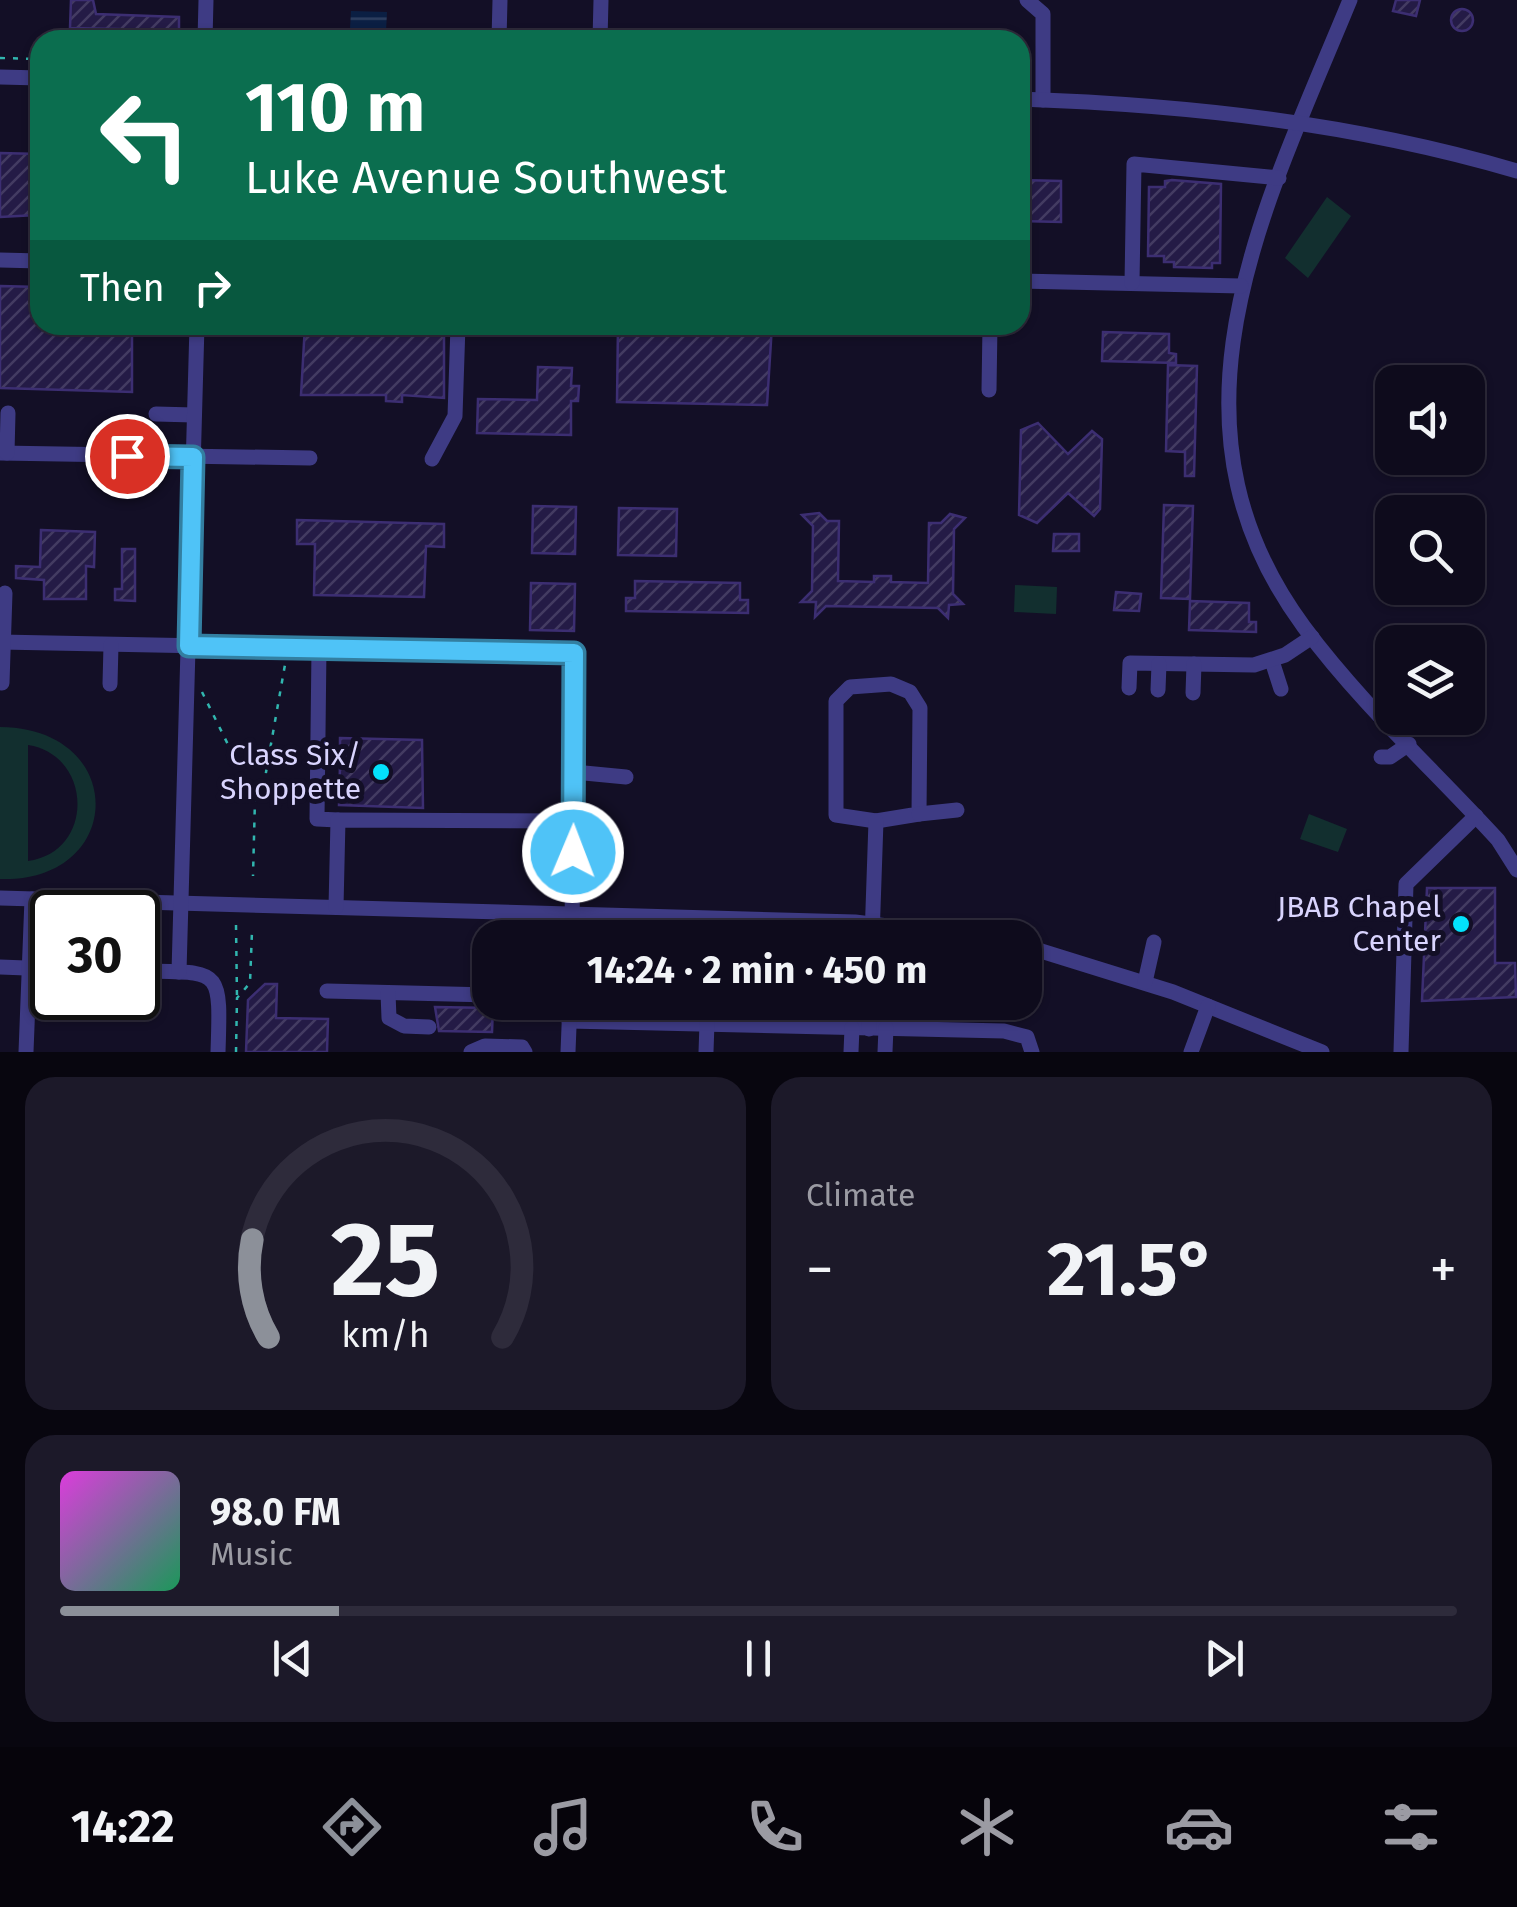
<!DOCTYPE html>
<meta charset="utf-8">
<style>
:root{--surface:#0e0b1c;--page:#1c1929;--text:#f1f3f6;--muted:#9b9ba3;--line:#2e2b3b;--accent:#8c9099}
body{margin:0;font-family:"Fira Sans",sans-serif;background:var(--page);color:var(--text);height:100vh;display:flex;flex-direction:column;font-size:38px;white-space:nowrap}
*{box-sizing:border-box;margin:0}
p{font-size:32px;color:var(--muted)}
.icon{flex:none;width:55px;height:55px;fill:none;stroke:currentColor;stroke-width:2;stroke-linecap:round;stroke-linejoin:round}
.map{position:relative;height:1052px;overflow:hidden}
.side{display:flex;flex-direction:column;gap:25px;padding:25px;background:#08060f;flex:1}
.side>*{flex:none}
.guide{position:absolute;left:30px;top:30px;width:1000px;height:305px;border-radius:30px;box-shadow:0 2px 8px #0004,0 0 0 2px var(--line);background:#0b6e4f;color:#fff;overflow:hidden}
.buttons{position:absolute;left:1375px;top:365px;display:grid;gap:20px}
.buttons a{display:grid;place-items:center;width:110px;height:110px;border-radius:20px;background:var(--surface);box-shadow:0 2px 8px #0004,0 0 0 2px var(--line);font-size:50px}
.speed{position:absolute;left:30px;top:890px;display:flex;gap:20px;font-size:50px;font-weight:700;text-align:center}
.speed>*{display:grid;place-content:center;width:130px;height:130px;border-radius:50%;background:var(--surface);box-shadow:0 2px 8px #0004,0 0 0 2px var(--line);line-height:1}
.speed .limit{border:5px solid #111;border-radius:15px;background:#fff;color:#111}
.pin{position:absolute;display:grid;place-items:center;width:85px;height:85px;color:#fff;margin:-42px;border:5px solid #fff;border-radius:50%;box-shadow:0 2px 10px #0007}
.me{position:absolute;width:110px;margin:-55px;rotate:1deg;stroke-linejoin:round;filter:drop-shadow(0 0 8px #0008)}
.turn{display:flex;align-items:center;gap:35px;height:210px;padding:0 50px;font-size:45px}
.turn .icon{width:130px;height:130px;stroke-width:2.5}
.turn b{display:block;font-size:70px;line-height:85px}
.then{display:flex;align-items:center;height:95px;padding:0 50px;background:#0003;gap:20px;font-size:38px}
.big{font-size:75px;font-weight:700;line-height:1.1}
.side .widget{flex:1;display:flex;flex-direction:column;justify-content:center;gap:15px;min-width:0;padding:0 35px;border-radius:30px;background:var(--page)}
.side .dial{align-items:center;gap:0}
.dial svg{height:260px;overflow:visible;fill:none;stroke:var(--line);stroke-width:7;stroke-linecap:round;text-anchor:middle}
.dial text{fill:var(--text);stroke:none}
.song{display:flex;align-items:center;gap:30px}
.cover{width:120px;height:120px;border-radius:15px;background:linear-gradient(135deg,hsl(300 70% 55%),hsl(150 70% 35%))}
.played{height:10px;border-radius:5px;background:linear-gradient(90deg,var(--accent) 20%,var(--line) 20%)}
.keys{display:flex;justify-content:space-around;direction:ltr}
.heat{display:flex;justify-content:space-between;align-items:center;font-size:55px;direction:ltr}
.side .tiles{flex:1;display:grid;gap:25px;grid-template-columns:1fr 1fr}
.widget:last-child{grid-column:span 2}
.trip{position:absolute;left:472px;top:920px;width:570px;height:100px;border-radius:30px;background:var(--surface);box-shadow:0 2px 8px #0004,0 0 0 2px var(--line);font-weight:700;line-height:100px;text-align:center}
.dock{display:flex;height:160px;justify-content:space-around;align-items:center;background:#06040b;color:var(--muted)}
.dock .icon{width:70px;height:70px}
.dock .active{color:var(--accent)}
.dock b{font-size:45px;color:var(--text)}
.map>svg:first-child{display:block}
</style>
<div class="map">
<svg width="1517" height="1052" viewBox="0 0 1517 1052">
<defs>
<pattern id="water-rules" width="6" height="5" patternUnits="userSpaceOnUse" patternTransform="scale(2.5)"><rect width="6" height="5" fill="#0b1f43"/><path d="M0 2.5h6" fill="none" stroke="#2e3f5f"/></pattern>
<pattern id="building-hatch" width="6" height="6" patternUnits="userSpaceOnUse" patternTransform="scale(2.5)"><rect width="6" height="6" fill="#241b46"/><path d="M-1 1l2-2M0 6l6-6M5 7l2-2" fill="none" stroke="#433b62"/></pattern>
</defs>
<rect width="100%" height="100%" fill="#130f26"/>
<g fill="#122f2f" fill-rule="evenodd">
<path d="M1327,197l24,19 -43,62 -23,-20z"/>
<path d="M1015,585l42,2 -1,27 -42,-2z"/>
<path d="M0,727c129,1 126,156 0,152zM28,745c65,10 67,107 0,116z"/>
<path d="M1309,814l38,15 -9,23 -38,-13z"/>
</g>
<path fill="url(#water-rules)" d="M351,11l36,1 -1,19 -36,-1z"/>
<g fill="url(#building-hatch)" stroke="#3c2e72" stroke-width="2.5">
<path d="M71,0h22l3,14 83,3v19l-60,1v-8l-49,-1z"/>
<path d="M1396,0h24l-4,16 -23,-5z"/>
<circle cx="1462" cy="20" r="11"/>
<path d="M0,153l40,1 -4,61 -36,2z"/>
<path d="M1020,180l41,1v41l-41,-1z"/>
<path d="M1172,180l49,4 -1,79h-8v5l-38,-1v-5h-10v-6h-16l1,-69h16v-6z"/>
<path d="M0,286l40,1v38h92v67l-132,-4z"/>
<path d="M305,325h139v73l-42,-3v7l-16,-1v-6h-85z"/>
<path d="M618,325h154l-5,80 -150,-3z"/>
<path d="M1103,332l66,2v19l7,1v9l-74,-2z"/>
<path d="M1168,365l29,1 -3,110h-9v-24l-19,-1z"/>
<path d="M538,367l34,1 -1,18h8l-1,15h-7v34l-94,-2 1,-34 59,1z"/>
<path d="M1038,423l30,31 24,-23 10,8 -2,70 -6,7 -26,-23 -31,30 -18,-8 2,-85z"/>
<path d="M1164,505l29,1 -3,93 -29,-1z"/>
<path d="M533,506l43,1 -1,47 -43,-1z"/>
<path d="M619,508l58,1 -1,47 -58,-1z"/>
<path d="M819,513l8,8h12l-1,60 36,1v-6h17v6l37,1 1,-60h12l9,-9 15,4 -11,11 -1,65 10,10 -14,1 -1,13 -10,-10 -112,-2 -11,11 1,-15h-15l11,-11 1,-65 -11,-11z"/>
<path d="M297,520l147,4v23l-18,-1 -2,51 -110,-2 1,-51h-18z"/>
<path d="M41,530l54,2 -1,35 -8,-1v33h-42v-19l-28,-2v-12l24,1z"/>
<path d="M1054,534h25v17h-26z"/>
<path d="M122,549h13v52l-20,-1v-11h7z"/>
<path d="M635,581l105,2v17h8v13l-122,-2v-13h9z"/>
<path d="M531,583l44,1 -1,47 -44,-1z"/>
<path d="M1116,592l25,2 -2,17 -25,-1z"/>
<path d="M1190,601l59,2v19h7v10l-67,-2z"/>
<path d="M340,738l82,2 1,68 -84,-3 1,-40h-11v-12h11z"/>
<path d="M1427,888h68v75h20l1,34 -94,4z"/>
<path d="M265,984h12l-1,34 52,1 -1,33h-81l2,-52z"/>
<path d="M435,1007l58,1 -1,24 -53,-1z"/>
</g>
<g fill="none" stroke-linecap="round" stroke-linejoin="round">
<g stroke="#31b6af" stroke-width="2.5" stroke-dasharray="5 8" stroke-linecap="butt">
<path d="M0,58l40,1"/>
<path d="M202,692l53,107 -2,77"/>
<path d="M256,797l9,-19 21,-119"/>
<path d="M236,925l1,73"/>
<path d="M236,1052l1,-54 13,-15 2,-52"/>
</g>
<g stroke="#3e3b84" stroke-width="15">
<path d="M1027,0l16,14v86"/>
<path d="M1350,0c-85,207 -199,420 -46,627 57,77 130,143 194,213l19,30"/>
<path d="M205,40l1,-40"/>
<path d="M499,40l1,-40"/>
<path d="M600,40l1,-40"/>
<path d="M0,77l40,1"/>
<path d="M1020,99c170,6 333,24 497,72"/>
<path d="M0,260l40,1"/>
<path d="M1020,281l221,5"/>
<path d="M1132,283l2,-119 145,14"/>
<path d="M989,390l1,-65"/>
<path d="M156,414l38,1"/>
<path d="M0,453l310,5"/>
<path d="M7,453l1,-40"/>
<path d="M432,459l23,-43 3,-91"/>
<path d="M126,487l1,-32"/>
<path d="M0,642l574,11 -2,285"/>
<path d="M319,648l-2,171 21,1"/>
<path d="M1272,661l9,28"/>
<path d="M2,683l3,-90"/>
<path d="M110,684l1,-39"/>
<path d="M891,684l19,8 10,16 -1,106 -43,7 -40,-6v-114l14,-14z"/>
<path d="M1129,688l1,-25 124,2 31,-10 27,-18"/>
<path d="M1158,690l1,-26"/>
<path d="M1193,693l1,-29"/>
<path d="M1381,757h9l19,-13"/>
<path d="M574,772l52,5"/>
<path d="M919,814l38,-4"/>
<path d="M0,898l855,24 131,16"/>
<path d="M336,907l2,-87 235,1"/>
<path d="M872,938l4,-117"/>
<path d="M1025,946l148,46 149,60"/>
<path d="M0,967l52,2"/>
<path d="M138,971c83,2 83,-6 80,81"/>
<path d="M179,972l18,-647"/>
<path d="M1145,982l9,-40"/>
<path d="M327,991l163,4"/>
<path d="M388,993l1,25 15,8 25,1"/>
<path d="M569,1021l435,10 23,6 5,15"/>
<path d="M869,1029l1,-27"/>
<path d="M26,1052l6,-153"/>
<path d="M471,1052l14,-6 37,1 3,5"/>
<path d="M568,1052l2,-50"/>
<path d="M706,1052l1,-29"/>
<path d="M851,1052l1,-24"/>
<path d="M885,1052l1,-24"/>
<path d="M1191,1052l17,-46"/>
<path d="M1401,1052l5,-168 70,-68"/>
</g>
</g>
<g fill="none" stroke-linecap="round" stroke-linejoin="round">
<defs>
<path id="route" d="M127,456l66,1 -4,189 385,7 -1,199"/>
</defs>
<use href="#route" stroke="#337fa1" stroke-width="25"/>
<use href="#route" stroke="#4fc3f7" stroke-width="18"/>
</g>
<g fill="#03e1fc" stroke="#130f26" stroke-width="4">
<circle cx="381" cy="772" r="10"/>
<circle cx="1461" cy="924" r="10"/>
</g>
<g text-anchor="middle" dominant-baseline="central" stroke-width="10" stroke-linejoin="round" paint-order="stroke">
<g font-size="30" fill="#d9d4fe" stroke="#130f26" text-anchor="end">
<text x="361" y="755">Class Six/<tspan x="361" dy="34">Shoppette</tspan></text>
<text x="1441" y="907">JBAB Chapel<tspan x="1441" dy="34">Center</tspan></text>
</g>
</g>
</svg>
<div class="buttons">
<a><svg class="icon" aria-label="sound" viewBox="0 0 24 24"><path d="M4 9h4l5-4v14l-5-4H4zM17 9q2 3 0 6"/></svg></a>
<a><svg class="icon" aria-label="search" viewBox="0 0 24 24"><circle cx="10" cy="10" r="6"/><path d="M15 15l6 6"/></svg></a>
<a><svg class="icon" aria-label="layers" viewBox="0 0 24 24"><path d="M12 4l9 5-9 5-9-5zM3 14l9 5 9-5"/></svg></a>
</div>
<div class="speed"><div class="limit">30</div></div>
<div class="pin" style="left:127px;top:456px;background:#d93025"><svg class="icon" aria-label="arrive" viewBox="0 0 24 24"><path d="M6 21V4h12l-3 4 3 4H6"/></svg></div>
<svg class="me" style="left:573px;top:852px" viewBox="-20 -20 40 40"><circle r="17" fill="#4fc3f7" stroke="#fff" stroke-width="3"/><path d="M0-11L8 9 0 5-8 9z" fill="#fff"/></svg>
<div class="trip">14:24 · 2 min · 450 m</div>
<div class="guide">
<div class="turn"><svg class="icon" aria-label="left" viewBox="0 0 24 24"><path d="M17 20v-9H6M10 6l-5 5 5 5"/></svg><div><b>110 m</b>Luke Avenue Southwest</div></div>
<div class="then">Then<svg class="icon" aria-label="right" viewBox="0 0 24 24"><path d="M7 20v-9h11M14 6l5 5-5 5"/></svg></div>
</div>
</div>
<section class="side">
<div class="tiles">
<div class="widget dial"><svg viewBox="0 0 100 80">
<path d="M14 69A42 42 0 1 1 86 69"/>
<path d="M14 69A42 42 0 0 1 9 39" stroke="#8c9099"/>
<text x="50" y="56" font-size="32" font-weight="700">25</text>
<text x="50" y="72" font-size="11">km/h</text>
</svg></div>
<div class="widget"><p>Climate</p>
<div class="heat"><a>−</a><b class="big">21.5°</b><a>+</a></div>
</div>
<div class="widget">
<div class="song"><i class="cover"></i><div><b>98.0 FM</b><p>Music</p></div></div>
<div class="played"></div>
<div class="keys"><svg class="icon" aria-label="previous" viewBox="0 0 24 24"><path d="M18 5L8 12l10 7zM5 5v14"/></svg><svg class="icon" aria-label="pause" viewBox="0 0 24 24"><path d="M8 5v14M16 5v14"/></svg><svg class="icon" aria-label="next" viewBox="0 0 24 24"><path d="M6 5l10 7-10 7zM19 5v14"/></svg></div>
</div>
</div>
</section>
<nav class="dock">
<b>14:22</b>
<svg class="icon active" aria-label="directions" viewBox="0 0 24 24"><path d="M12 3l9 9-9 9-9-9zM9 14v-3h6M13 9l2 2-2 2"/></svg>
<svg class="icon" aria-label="music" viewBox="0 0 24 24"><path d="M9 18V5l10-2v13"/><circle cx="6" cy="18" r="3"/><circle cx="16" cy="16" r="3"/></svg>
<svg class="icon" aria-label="phone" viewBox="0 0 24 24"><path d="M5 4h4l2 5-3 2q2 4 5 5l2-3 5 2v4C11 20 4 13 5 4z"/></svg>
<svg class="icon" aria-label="climate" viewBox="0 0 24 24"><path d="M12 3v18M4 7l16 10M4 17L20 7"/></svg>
<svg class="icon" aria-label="car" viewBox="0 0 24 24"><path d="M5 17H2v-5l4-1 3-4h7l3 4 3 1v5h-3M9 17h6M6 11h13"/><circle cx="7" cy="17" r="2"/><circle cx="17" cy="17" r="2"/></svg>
<svg class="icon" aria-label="filters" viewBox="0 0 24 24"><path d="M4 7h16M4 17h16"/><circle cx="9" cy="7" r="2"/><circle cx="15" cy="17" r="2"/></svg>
</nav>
